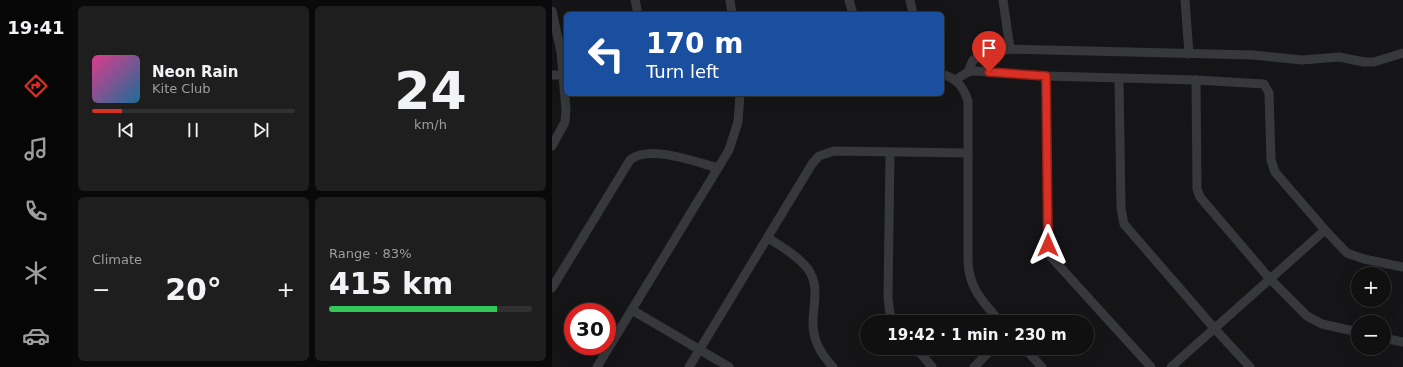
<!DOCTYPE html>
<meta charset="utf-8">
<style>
:root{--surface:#101011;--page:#1e1e1f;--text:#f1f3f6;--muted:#9c9d9f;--line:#303031;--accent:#d93025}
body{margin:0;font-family:"DejaVu Sans",sans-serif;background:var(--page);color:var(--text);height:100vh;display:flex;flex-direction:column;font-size:15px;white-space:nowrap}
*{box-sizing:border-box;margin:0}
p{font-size:13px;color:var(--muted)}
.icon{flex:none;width:22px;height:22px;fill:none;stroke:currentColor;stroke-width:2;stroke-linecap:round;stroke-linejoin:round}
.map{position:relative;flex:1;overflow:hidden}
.side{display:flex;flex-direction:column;gap:6px;padding:6px;background:#090909;width:480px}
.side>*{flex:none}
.hud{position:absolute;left:12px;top:12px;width:380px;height:84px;border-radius:6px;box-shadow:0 4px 16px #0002,0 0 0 1px var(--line);background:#1a4fa0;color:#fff;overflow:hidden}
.buttons{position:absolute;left:799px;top:267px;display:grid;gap:8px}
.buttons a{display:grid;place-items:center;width:40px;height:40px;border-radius:50%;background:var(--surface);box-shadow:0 4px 16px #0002,0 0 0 1px var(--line);font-size:20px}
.speed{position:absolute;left:12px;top:303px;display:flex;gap:8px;font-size:20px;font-weight:700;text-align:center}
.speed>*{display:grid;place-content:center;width:52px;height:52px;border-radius:50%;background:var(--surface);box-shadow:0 4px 16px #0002,0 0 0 1px var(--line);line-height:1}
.speed .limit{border:6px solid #d22;background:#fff;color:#111}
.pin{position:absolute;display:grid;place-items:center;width:34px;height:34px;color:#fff;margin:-41px -17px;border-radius:50% 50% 50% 0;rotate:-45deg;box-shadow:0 0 4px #0007}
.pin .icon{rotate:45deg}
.me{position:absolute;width:44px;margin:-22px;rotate:0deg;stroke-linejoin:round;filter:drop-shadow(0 0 3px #0008)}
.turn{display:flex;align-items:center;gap:14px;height:84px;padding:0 16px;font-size:18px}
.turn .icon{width:52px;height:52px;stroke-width:2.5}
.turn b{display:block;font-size:28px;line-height:34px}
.big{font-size:30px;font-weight:600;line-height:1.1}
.side .tile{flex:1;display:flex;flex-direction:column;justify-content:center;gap:6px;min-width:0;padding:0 14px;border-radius:6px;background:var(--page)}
.side .dial{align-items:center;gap:0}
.dial b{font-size:52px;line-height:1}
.song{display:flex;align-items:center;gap:12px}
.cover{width:48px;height:48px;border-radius:6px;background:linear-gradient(135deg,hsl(330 70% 55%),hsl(200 70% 35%))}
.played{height:4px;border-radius:2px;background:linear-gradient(90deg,var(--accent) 15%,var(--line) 15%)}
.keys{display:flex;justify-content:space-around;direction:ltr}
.heat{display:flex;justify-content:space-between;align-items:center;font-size:22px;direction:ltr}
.charge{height:6px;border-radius:3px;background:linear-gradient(90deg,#34c759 83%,var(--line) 0)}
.side .tiles{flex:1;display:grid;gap:6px;grid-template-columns:repeat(2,1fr)}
.trip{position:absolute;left:308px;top:315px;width:234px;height:40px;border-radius:20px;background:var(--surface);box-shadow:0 4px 16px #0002,0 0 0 1px var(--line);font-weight:600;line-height:40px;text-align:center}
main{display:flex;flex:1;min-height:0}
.menu{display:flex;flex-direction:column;width:72px;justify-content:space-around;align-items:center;background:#060607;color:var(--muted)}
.menu .icon{width:28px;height:28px}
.menu .active{color:var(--accent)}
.menu b{font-size:18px;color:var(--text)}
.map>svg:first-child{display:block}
</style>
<main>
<nav class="menu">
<b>19:41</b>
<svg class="icon active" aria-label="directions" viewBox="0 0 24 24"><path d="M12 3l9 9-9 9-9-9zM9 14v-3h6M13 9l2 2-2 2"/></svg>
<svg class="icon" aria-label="music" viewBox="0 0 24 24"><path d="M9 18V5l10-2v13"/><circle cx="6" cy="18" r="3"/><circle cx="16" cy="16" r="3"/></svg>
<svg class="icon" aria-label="phone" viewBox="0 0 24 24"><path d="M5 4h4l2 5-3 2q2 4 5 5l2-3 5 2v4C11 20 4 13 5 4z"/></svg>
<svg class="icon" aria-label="climate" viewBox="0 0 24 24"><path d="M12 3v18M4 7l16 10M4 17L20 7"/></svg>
<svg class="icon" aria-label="car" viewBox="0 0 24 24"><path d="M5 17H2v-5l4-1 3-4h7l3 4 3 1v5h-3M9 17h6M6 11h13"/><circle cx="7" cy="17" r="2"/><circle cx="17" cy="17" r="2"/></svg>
</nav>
<section class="side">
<div class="tiles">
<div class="tile">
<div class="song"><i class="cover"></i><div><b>Neon Rain</b><p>Kite Club</p></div></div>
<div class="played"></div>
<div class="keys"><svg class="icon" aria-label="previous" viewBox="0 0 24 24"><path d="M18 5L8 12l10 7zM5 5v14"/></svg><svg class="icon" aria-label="pause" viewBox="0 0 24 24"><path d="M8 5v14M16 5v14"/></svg><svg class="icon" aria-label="next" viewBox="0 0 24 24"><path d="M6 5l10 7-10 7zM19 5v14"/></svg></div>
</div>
<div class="tile dial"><b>24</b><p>km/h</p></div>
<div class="tile"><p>Climate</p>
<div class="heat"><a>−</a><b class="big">20°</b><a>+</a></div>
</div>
<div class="tile"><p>Range · 83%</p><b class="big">415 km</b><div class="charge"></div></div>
</div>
</section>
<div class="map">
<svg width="851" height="367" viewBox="0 0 851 367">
<rect width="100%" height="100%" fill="#151517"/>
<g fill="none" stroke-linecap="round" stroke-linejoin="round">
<g stroke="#36383c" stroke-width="9">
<path d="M83,0l3,14"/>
<path d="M178,0l2,14"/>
<path d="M297,0l4,14"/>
<path d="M358,0l3,14"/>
<path d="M451,0l7,49"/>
<path d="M633,0l4,54"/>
<path d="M0,11l9,41 5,58 -1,12 -13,24"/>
<path d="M416,72l5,-12 4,-2 33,-9 243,6 49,5 37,-3 25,5h10l29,-9"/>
<path d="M390,74c15,5 21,12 26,27v160c1,28 15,40 32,61"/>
<path d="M0,75h14"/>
<path d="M494,76l2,169 3,12 100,110"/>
<path d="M567,79l2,129 3,16 90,104 36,39"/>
<path d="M403,80l13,-8 7,-1 71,5 150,4 68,4 5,9 2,67 4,12 50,58 22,23 17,6 39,8"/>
<path d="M644,80l1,109 3,8 70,82 37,37 15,8 36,8"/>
<path d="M338,153l-2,145 2,16 4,8"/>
<path d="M216,238c14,9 30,18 40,31 12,17 5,35 5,54 0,18 8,31 20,44"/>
<path d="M0,288l78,-128c20,-16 65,2 88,8"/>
<path d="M80,310l97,57"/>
<path d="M832,338l19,4"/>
<path d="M364,348l16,19"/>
<path d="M472,348l18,19"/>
<path d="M45,367l132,-217 9,-28 2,-28"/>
<path d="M137,367l123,-203 7,-8 15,-5 134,2"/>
<path d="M422,367l19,-19"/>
<path d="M619,367l154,-137"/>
</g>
</g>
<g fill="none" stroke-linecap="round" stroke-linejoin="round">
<defs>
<path id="route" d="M437,72l57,4 2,169"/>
</defs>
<use href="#route" stroke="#8d1f18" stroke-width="10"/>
<use href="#route" stroke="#d93025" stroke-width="7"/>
</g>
</svg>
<div class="buttons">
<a>+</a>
<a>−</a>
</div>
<div class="speed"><div class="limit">30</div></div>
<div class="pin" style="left:437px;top:72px;background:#d93025"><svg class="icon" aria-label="arrive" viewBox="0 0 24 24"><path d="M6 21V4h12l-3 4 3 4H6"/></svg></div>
<svg class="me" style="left:496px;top:245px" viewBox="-20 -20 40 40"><path d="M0-17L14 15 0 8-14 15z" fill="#d93025" stroke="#fff" stroke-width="4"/></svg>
<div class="trip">19:42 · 1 min · 230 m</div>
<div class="hud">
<div class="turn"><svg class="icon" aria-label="left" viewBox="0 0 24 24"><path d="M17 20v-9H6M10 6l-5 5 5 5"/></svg><div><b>170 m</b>Turn left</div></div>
</div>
</div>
</main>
